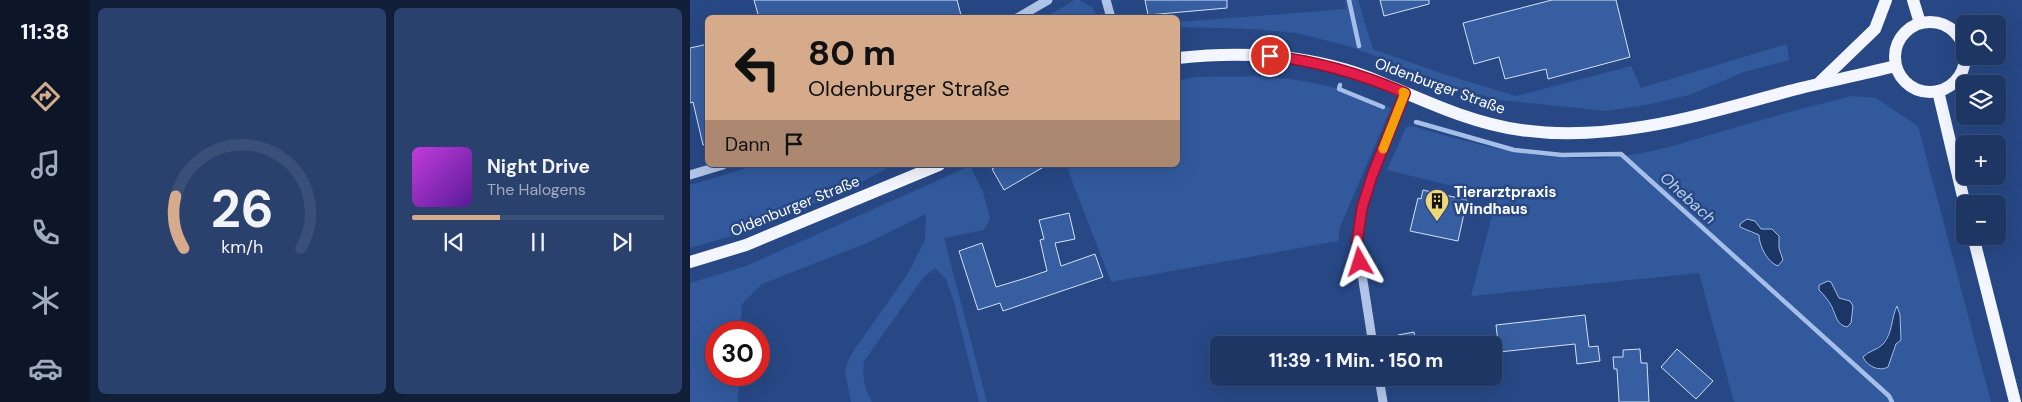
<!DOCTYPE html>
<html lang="de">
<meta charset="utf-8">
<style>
:root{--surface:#1d3664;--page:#2a416d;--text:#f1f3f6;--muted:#a0abbf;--line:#3b5078;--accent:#d6ab8b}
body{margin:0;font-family:"DM Sans",sans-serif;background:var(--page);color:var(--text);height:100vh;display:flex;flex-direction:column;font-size:19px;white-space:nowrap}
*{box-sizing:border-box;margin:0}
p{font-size:16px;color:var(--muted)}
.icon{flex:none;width:28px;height:28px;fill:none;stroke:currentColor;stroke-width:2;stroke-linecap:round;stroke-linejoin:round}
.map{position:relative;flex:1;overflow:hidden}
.side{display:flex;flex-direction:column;gap:8px;padding:8px;background:#101e37;width:600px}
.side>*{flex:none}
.guide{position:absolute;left:15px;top:15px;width:475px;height:152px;border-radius:8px;box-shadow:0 5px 20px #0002,0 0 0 1px var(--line);background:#d6ab8b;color:#111;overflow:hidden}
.fabs{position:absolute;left:1266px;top:15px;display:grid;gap:10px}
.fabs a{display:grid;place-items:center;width:50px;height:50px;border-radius:8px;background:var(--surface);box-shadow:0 5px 20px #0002,0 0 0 1px var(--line);font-size:25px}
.speed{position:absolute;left:15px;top:321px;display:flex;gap:10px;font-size:25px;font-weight:700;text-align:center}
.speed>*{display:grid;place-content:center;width:65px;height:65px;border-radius:50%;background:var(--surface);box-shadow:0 5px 20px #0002,0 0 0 1px var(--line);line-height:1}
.speed .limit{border:8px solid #d22;background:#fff;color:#111}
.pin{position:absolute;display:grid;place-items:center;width:42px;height:42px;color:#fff;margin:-21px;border:2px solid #fff;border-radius:50%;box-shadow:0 1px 5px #0007}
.me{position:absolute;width:55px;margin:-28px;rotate:354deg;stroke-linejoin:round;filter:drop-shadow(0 0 4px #0008)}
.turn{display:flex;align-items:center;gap:18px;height:105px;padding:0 20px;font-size:22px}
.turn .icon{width:65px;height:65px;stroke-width:2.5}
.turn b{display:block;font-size:35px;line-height:42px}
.then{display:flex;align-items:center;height:48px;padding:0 20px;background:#0003;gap:10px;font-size:19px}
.side .tile{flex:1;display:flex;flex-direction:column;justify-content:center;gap:8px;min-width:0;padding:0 18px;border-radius:8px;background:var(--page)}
.side .dial{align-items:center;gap:0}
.dial svg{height:130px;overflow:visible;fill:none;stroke:var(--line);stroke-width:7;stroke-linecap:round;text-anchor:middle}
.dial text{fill:var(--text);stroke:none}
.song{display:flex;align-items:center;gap:15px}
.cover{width:60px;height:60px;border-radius:8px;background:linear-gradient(135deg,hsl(290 70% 55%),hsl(270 70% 35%))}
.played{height:5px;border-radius:2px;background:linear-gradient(90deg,var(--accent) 35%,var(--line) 35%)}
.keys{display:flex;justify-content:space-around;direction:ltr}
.side .tiles{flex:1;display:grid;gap:8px;grid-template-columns:repeat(2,1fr)}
.trip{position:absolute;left:520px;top:336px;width:292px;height:50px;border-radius:8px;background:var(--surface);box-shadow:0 5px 20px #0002,0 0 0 1px var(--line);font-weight:800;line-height:50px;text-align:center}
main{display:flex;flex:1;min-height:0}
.tabs{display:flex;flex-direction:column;width:90px;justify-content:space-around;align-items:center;background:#0c1628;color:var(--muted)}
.tabs .icon{width:35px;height:35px}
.tabs .active{color:var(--accent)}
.tabs b{font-size:22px;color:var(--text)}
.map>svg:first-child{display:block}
</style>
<main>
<nav class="tabs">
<b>11:38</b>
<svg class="icon active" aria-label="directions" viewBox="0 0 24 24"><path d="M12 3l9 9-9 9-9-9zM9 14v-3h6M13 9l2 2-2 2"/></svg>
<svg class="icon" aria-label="music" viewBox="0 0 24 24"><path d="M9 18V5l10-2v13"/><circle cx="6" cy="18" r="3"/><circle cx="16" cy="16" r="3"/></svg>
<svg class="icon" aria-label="phone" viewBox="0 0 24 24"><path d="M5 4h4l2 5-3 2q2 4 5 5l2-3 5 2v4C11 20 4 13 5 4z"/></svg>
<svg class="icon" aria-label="climate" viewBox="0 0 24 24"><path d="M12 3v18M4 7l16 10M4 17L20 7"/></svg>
<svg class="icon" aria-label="car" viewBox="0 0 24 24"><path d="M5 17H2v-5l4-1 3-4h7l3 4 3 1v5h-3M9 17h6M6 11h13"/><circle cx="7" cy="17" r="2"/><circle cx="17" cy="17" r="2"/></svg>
</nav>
<section class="side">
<div class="tiles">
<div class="tile dial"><svg viewBox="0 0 100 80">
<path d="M14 69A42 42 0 1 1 86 69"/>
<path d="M14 69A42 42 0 0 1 9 37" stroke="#d6ab8b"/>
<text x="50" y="56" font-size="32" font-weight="700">26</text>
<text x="50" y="72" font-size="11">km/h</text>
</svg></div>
<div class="tile">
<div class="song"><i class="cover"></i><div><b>Night Drive</b><p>The Halogens</p></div></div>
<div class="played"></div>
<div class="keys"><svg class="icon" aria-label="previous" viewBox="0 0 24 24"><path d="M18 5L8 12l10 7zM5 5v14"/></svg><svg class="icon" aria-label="pause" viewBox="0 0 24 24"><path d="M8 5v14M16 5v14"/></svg><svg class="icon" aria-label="next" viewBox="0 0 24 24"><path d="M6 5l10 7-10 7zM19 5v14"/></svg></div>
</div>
</div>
</section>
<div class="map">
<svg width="1332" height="402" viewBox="0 0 1332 402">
<rect width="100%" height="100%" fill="#274885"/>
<g fill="#31599c" fill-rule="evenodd">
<path d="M385,0h4l14,8 3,9 -53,1z"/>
<path d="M655,0h13l15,49 70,25 73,22 115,-30 10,22 146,-44 2,16 -45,12 -55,23 -43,10 -40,6 -107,-11 -41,-12 -106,-41 -55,-14 -43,-4 -76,-2v-5l168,-13z"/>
<path d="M507,77c23,0 47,-1 70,0 43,2 86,14 124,31l-51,119 -2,14 -227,41 -45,-117h112v-85z"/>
<path d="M1162,96l24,2 42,28 73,276h-257l-35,-129 -228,23 26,-99 -110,-27 19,-43 7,-1c66,20 135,38 204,31 36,-4 69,-15 103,-25 44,-13 87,-25 132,-36zM1071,229h11l8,14 -1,5 4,7h-16l-7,-9 -1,-11 -10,-3zM1141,282l9,16 -2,23 -12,-23zM1206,307l4,8 1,20 -5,9 -3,11 -15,15 -14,-10 1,-6c22,-8 27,-25 31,-47z"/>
<path d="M67,165h137l-56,29 -96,39 -52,15v-63z"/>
<path d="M280,166l13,26 7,26 -6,12 -40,8 43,164h-8l-25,-100 -8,-23 -11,-11 -12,10 -59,83c-2,16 0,26 8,41h-21l-6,-31 5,-15 57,-81 18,-35 1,-26 -59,29 -105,41 -20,20 -2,28h-24v43h23l-1,27h-48v-119l56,-17z"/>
</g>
<g fill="#1b3565" stroke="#a5bfe8">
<path d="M1057,219l8,2 6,8h11l7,7v12l4,12 -5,6c-10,-3 -19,-20 -19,-31l-19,-8v-3z"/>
<path d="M1138,281l3,1 8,16 11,3 3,5 -2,17 -4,4c-10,-2 -11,-11 -15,-20 -3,-6 -8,-12 -13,-17v-5z"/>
<path d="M1207,306l3,9 1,25 -5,4 -8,23c-9,5 -21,-1 -25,-10 5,-6 15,-7 20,-13 10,-11 8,-26 14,-38z"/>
</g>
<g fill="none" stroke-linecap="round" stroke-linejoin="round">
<g stroke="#a5bfe8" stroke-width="4.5">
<path d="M659,0l10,46"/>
<path d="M650,85l-1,4 44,18"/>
<path d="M726,122l98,28 48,5 59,-1 268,242 3,6"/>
</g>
</g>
<g fill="#375ea1" stroke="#d4e1f6">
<path d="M64,0h203l4,15 -9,3h-193z"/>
<path d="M455,0h82v8l-79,7z"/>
<path d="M690,0h49v4l-45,12z"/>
<path d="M862,0h64l14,57 -82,22 -2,-10 -41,10 -6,-22 -25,7 -11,-41z"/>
<path d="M18,44v100l-5,1 -10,-43 -3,1v-55z"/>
<path d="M309,165h48l-43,25 -12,-21z"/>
<path d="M733,190l44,10 -9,41 -48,-10 8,-33 3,1z"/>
<path d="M379,213l6,26 -20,4 6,23 34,-12 8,23 -100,34 -3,-8 -22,7 -19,-59 23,-8 14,44 30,-9 21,-7 -7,-31 4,-1 -5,-19z"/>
<path d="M895,315l4,32 9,-1 2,15 -23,3 -2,-20 -76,8 -3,-27z"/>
<path d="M724,332l2,13h-17l-1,-10z"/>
<path d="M950,349l1,14h6l2,39h-30l-2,-33h-3l-1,-12h10v-7z"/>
<path d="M987,349l36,32 -17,18 -35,-32z"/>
</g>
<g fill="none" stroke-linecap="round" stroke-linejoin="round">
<g stroke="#b1c5e8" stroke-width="9">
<path d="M416,0l5,18"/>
<path d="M327,18l31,-18"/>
<path d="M0,175l33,-10"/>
<path d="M683,345l-16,-103 5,-34 10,-32 33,-83"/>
<path d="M689,378l4,24"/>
</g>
<g stroke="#f3f6fe" stroke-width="12">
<path d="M1223,0l7,23"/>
<circle cx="1240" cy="57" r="35"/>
<path d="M488,58c63,-7 129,-4 190,19 49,20 100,46 153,53 92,13 180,-15 268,-39 35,-9 71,-16 106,-25"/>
<path d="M1130,82l55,-53 11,-29"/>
<path d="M1248,91l27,114"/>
<path d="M1283,236l42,166"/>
<path d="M0,262l56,-17 193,-80"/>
</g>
</g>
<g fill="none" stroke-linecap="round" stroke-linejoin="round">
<defs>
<path id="route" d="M580,56c48,5 91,18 135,37l-33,83 -10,32 -5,34 3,20"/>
</defs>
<use href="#route" stroke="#92132f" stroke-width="12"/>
<use href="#route" stroke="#e11d48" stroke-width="9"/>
<path stroke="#f59e0b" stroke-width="9" d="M693,149l22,-56 -2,-1"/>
</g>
<defs>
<symbol id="building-pin" viewBox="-11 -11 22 30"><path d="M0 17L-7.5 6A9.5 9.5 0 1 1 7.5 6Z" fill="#f0d776" stroke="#274885"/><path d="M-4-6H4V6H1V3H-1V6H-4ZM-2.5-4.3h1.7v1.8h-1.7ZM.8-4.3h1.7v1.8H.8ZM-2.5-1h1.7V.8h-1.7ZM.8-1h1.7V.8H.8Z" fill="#111"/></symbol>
</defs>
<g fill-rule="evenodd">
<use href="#building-pin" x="733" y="187" width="28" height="38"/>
</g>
<g text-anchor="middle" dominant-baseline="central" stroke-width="5" stroke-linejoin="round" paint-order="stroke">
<g font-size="15" fill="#fff" stroke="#274885">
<text transform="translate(750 86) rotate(20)">Oldenburger Straße</text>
<text transform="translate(105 206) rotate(-22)">Oldenburger Straße</text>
</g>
<g font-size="15" font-weight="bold" fill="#fff" stroke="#274885" text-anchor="start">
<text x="764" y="192">Tierarztpraxis<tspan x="764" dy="17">Windhaus</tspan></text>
</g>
<g font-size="16" font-style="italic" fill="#bdcfef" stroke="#274885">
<text transform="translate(998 198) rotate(42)">Ohebach</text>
</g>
</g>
</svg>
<div class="fabs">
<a><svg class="icon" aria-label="search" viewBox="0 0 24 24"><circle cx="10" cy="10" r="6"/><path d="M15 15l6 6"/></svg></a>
<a><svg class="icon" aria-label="layers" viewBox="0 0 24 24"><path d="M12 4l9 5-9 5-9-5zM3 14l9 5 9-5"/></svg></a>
<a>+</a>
<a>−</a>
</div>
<div class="speed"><div class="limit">30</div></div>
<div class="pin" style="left:580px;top:56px;background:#d93025"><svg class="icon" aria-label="arrive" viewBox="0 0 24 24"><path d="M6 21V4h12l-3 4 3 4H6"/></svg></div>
<svg class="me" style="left:670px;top:262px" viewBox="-20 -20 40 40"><path d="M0-17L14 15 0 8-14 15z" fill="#e11d48" stroke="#fff" stroke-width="4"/></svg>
<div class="trip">11:39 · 1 Min. · 150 m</div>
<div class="guide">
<div class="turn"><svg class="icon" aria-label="left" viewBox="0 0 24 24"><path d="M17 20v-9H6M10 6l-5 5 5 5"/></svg><div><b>80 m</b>Oldenburger Straße</div></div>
<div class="then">Dann<svg class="icon" aria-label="arrive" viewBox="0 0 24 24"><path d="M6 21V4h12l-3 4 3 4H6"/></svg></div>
</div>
</div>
</main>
